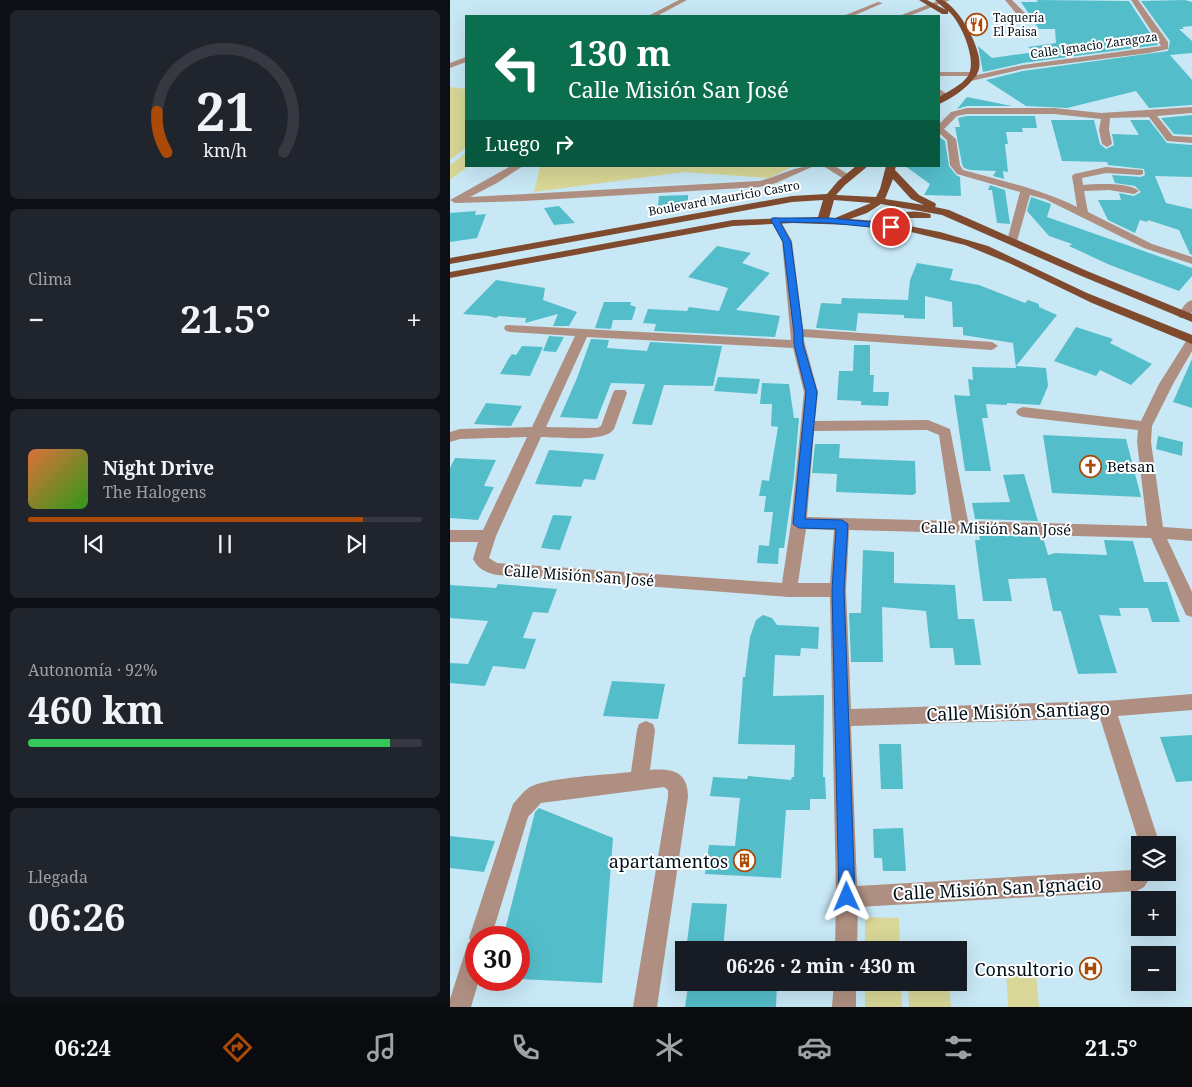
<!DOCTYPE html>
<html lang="es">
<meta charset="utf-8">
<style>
:root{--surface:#171b24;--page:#20242c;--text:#f1f3f6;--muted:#9ea1a6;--line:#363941;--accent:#ab4a06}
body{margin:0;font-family:"Noto Serif",serif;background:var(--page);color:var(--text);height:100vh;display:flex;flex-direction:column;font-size:19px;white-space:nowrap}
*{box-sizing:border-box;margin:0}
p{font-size:16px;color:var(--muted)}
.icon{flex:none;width:28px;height:28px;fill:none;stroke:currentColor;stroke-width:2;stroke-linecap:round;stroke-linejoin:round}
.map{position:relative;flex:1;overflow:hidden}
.drawer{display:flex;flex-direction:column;gap:10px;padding:10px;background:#0d0f14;width:450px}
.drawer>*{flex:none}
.hud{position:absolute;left:15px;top:15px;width:475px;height:152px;border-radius:0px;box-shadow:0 5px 20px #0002;background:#0b6e4f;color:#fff;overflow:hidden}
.tools{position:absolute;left:681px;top:836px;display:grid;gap:10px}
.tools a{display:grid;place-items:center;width:45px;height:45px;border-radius:0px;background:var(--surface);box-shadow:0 5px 20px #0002;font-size:25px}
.speed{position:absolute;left:15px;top:926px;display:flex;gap:10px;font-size:25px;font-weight:700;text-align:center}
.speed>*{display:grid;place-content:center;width:65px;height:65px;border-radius:50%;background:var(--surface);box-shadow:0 5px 20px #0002;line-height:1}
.speed .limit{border:8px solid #d22;background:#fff;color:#111}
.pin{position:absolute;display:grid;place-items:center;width:42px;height:42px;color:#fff;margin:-21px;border:2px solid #fff;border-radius:50%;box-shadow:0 1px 5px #0007}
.me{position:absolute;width:55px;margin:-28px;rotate:359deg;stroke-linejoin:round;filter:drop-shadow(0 0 4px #0008)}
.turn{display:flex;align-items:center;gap:18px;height:105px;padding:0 20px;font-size:22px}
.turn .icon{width:65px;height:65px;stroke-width:2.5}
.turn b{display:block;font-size:35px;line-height:42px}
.then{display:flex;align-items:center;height:48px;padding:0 20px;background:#0003;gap:10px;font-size:19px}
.big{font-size:38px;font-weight:700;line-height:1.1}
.drawer .tile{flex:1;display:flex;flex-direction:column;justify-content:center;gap:8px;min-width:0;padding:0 18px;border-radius:8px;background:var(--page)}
.drawer .dial{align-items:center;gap:0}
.dial svg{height:130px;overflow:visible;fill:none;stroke:var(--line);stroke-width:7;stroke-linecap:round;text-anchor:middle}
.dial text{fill:var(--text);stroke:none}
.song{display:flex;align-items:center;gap:15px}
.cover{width:60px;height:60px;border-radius:8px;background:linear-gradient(135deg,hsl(20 70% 55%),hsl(110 70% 35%))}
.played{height:5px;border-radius:2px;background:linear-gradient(90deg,var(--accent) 85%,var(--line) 85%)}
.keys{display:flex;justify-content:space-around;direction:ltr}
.heat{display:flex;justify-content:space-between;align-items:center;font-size:28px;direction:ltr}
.charge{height:8px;border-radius:4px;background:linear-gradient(90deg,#34c759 92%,var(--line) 0)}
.trip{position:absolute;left:225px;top:941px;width:292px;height:50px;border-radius:0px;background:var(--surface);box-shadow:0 5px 20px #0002;font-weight:700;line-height:50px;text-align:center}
.menu{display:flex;height:80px;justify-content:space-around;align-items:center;background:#090b0e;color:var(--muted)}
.menu .icon{width:35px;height:35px}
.menu .active{color:var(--accent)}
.menu b{font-size:22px;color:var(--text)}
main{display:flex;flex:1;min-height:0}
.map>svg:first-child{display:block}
</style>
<main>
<section class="drawer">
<div class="tile dial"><svg viewBox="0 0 100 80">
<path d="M14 69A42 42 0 1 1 86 69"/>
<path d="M14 69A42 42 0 0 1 8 44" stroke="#ab4a06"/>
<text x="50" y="56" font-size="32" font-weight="700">21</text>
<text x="50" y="72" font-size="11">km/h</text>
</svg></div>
<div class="tile"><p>Clima</p>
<div class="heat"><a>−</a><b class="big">21.5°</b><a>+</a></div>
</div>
<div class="tile">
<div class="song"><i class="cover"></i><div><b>Night Drive</b><p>The Halogens</p></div></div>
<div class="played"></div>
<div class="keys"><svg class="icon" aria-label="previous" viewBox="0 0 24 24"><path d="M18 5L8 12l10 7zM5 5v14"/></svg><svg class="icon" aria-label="pause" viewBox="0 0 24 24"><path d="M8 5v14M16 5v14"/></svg><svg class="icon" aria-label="next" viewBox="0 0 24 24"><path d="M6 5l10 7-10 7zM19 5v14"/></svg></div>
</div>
<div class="tile"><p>Autonomía · 92%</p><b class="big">460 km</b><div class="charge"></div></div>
<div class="tile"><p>Llegada</p><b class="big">06:26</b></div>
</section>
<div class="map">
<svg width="742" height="1007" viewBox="0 0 742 1007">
<rect width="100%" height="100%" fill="#c8e8f6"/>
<g fill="#d8d797">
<path d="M0,87l16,2v59l-16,12z"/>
<path d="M16,153v13h3l-19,14v-15z"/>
<path d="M90,166h254l-25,12 -85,-6 -150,20z"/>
<path d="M415,917l34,1 1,32h-35z"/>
<path d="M556,971l30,3 3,33h-31z"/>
<path d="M415,983h36l1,24h-37z"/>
<path d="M458,983h41l2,24h-42z"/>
</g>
<g fill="#54bdca">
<path d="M587,0l92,1 29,44 -135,18 -40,9 -5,-26 14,12 43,-6 -7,-5 28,-4 -1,-14h-16l-18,-27h17z"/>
<path d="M735,0l7,2v24l-10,1 2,2h-5l13,12v12l-22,2 22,25v25l-43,3 -13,-17 -69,17 -41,-2 -40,-26 37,-9 145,-20 2,-10 -29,-40z"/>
<path d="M517,97l45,9h-45l-10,3z"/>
<path d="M742,115v20l-18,-1 -13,-16z"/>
<path d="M517,116h68l2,12h-15l1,4h-17l2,12h-3l3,28 -5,-1 1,8 -11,-3 3,-5 -26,-1 -6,-2 -2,-4 -7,-37h5l-2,-9z"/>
<path d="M601,120h43l6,24 6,5 8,-4 -2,-11 27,1 -9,-15h19l18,23 25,2v32l-37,-1 11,27 26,6v46l-2,-1 -11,-24 -31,-10 -1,2 -7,-2 -5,13 -27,-13 -10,-20h23l-2,-7 15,3 7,-4 -6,-6 -20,-3 -3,-8 29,2 4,-2 -1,-6 -36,-4 -1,-3 -45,-1z"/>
<path d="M489,137l6,4 4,25 7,9 4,2 1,19 -37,-1 6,-11 -25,-18h34z"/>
<path d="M540,185l15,5 5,34 -13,-1 -5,-33h-4z"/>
<path d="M238,195v13l-31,7 2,-19z"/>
<path d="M581,197l20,7 -4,13 145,51v8l-13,15 -69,-26 -41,-19 3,-2 -23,-8 -22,-25z"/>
<path d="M109,206l16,17 -21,2 -10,-17z"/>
<path d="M26,211l-1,4 11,-1 -9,24 -27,4v-29z"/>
<path d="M267,246l34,7 -9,10 28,10 -34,37 44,6 -5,21 -121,-6 2,-7 -13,-1 5,-14 39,2 2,-4 30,4 9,-23 -40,-11z"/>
<path d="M467,263l36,6 -3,11 29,5 46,18 3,-3 11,4v3l18,8 -41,51 30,2 2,18 -8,19 -33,-2v2l-21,-1 2,14h-6l9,53h-26l-11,-76 16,1 -2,-17 5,1 -1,-13 44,1 -3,-25 -50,-8v-8h-10l-1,-25 -27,-6v23l-21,-1v-3l-46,-2 -2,18 -40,-3 5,-25 20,1 1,-6 66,2 2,-20z"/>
<path d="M46,280l49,8 -2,12 34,12 -8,14h-16l5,-12 -33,9 1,-5 -27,-2 -3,2 -7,-2 -26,-2z"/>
<path d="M154,302h27l-1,3 6,2 -4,13h-19l-2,9 -16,-1z"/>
<path d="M626,327l37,12 -3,4 42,21 -21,21 -31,-15 -4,6 -42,-15z"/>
<path d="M99,336l15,1 -8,15 -13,-1z"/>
<path d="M141,339l18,1 -2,8 40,3 3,-9 72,4 -9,40 -49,-1 -12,40 -20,-1 13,-40 -34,-1 -14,36 -37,-2 17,-39z"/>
<path d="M404,345h16v30h4l-1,17h16l-1,14 -27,-1v-4l-24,-1 2,-29h14z"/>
<path d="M72,346l21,1 -13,29 -30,-2 9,-16 3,-4 4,1z"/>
<path d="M742,359v49l-19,-6z"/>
<path d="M268,377l42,2 -3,15 -43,-3z"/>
<path d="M312,383l27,1 5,34h5l-5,59 -10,71h-5l-1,16 -21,-1 2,-18 10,1 4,-34h-9l2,-16h-7l3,-16 7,1 9,-54 -7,-1 1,-22h-12z"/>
<path d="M36,403l36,3 -11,20 -37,-2z"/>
<path d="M593,435l83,4 15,58 -89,-4z"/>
<path d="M708,436l25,6 -1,14 -26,-7z"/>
<path d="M365,444h25l-1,14 76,3 1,32 -3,2 -77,-3 1,-18 -25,-1z"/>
<path d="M99,450l55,4 -9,26 -11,-1 -3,8 -46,-3z"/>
<path d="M5,458l41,2 -12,26 10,1 -16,33 -28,-2v-50z"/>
<path d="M574,474l14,47 -63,-2 -3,-16 38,-1 -7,-27z"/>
<path d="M103,515l19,1 -12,34 -19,-2z"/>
<path d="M529,535l64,2 5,18 7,-2 52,2 -3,-15 29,1 11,41h23l13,40h-28l-4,-14h-29l2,8 -22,-1 18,58 -39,1 -17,-63h-8l-7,-33 -38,1 4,22h-29l-8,-61h5z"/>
<path d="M413,550l31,2v31l61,2 3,34h16l7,46h-26l-2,-17h-23l-4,-37 -44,-4 1,55h-32l-2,-49h12z"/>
<path d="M48,584l59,5 -9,24 -15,-1 -10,26 13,1 -11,30 -32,-3 -8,20 -35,-3v-20l18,1 20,-43 -38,-3v-33l46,3z"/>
<path d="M313,615l9,3 5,7 42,2 -1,22 -17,-1 -1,8 -25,-1 -2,41 51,-1 -1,82h2l1,22h-16v11h-24l-5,68 -76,-4 4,-29 26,1 5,-48 -30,-2 3,-19 34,2 1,-3 43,4 1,-3h2l1,-32 -57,-1 5,-67h2l5,-40 6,-17z"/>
<path d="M162,681l53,3 -7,35 -55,-3z"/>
<path d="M742,735v46l-16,1 -16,-45z"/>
<path d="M429,744h22l2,45h-22z"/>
<path d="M89,808l74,30 -11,145 -83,-4v-41h-16l32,-126z"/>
<path d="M453,828l3,43h-23l-1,-13h-8l-1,-29z"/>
<path d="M0,836l45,5 -11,31 -34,-4z"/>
<path d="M242,903l35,1 -4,46h-37z"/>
<path d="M271,982h56l-1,25h-91l3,-21 32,2z"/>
</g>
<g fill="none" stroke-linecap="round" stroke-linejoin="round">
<g fill="#af8f81" fill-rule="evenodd">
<path d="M229,0h8l-30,16h-9z"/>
<path d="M490,0h10l-41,16h-10z"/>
<path d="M555,0h7l13,13v4h-6z"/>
<path d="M681,0h7l30,42v7l-19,4 -126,16 -52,12 -4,-2 4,-3h-32v-4h38v3l46,-10 138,-19z"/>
<path d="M428,2l5,1 -30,13h-10z"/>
<path d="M16,57v5l-16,6v-5z"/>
<path d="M489,89l10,6 -4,3 -6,-3z"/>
<path d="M742,107v6l-35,3 16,20 19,1v6l-25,-2 -18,-24 -39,1 -1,12 3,14 -5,3 -5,-3 -3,-14 2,-11 -47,-5h-87l-10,2 -13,13 12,10 4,26 3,5c40,11 77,19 114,37l-5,-31 2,-2 32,-7 37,3v4l-3,1 -34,-2 -24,5 1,7c15,-1 45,-3 56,6l-5,3 -25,-4 -25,1 4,21 64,32 40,13v7l-48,-16 -99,-49 -15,-4 -13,46 -1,2h-8l-1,-2 13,-49 -63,-18 -7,-9 -3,-25 -8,-7v-9l12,-12 16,-4h87l47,5z"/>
<path d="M61,166h12l-26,17 -27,14 289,-16c19,-4 35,-15 55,-15l-38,17 -17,4 -235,14 -69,2 -5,-3z"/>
<path d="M373,166h12l17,11 -5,3 -3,-1z"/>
<path d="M325,217l4,1 13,23 11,88 189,13 6,4 -6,4 -189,-13 15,55 -3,29 113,-1 22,9 18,92 179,5 -10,-84 1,-12 -115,-13 -5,-2 -2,-3 2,-3 5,-2 118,14 18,-37 29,-46 4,-1v14l-19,33 -21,42 -1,16 12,85 29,2v12l-25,-2 25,53v25l-6,-2 -35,-77 -302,-8 -3,60 5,119 255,-8 86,-7v16l-74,6 42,129 -20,1 -40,-128 -249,8 6,160 275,-16 8,-7v9h14l-10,15 -7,4 -279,16 -1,43h-22l1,-53 -6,-300h-41l-292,-22c-12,-3 -18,-5 -24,-16l5,-17h-28v-12h33l44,-93 -67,2 -10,3v-10l10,-3 72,-2 43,-91 -65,-4 -4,-1 -2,-3 2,-3 285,15 -9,-99 -12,-21zM137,337l206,11 11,44 -13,131 -9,60 -285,-20 -8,-5 7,-22 45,-99c16,0 64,6 73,-8l13,-36 -2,-3h-10l-2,3 -12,33 -4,2 -51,-1zM477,430l12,5 13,86 -145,-4 7,-86zM356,529l28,1 -4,53h-32z"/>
<path d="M742,300v12l-4,6h-8l-2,-3c4,-6 7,-13 14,-15z"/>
<path d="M196,721l7,3 2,6 -5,40c23,-2 38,2 38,27l-31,210h-24l35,-210v-7l-4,-3 -123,16 -13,14 -37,121h-15v42h3l-8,27h-21v-8l18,-56 3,-1 -2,-4 44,-134c5,-5 10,-13 17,-17 19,-10 77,-12 101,-15l6,-42 2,-6z"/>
<path d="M384,982h22v25h-24z"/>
</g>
<g fill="#804a2f" fill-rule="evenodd">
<path d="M469,0h8l19,10 -11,-10c2,0 5,0 7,0 17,6 42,52 37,69 -3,13 -27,30 -40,35v-7c8,-5 23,-12 29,-21 10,-14 -7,-55 -20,-65v3h-6z"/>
<path d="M406,166h12l-23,19 -9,10 40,2 4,-8 6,-23h10l-1,4 24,25 16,8 1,2 -1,2 14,3 138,61 105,43v8l-113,-47 -137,-60 -61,-11 -14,9 -17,6 39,3c10,-12 26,-12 41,-8l1,2 -1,2h-22l-9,6 41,8 48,14 99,47 105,42v9l-100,-41 -83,-40 -44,-18 -54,-13 -59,-7 -59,-2 -60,3 -283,52v-6l283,-52 85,-3 5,-17 -31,2 -342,62v-6l342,-62 35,-2 11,-13zM443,179l18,20 13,6 -39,-6zM384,200l37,3 -36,15h-6z"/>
</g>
</g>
<path fill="#1a73e8" stroke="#114b97" d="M322,218h58l61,6 4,3 -4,2 -61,-6 -50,-1 11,20 12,91v11l14,48 -12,127 37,1 6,4 -4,66 11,307 -2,6 -6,2 -5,-2 -3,-6 -7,-307 4,-61 -37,-1 -6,-4 13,-132 -12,-48v-11l-11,-91 -12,-22z"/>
<defs>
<symbol id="restaurant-ring" viewBox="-11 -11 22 22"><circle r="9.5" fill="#fff" stroke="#ab4a06" stroke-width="1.5"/><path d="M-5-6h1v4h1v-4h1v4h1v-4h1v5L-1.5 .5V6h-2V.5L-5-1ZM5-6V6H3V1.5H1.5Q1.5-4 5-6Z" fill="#ab4a06"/></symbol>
<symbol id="church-ring" viewBox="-11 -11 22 22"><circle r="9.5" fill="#fff" stroke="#ab4a06" stroke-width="1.5"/><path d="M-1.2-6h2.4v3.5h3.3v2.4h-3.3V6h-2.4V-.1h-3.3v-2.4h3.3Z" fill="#ab4a06"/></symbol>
<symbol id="building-ring" viewBox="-11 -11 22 22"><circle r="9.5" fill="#fff" stroke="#ab4a06" stroke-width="1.5"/><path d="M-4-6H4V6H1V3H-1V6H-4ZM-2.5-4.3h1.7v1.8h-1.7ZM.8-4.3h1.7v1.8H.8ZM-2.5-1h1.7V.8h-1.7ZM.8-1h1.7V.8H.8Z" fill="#ab4a06"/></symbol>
<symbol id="hospital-ring" viewBox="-11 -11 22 22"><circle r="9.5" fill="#fff" stroke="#ab4a06" stroke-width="1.5"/><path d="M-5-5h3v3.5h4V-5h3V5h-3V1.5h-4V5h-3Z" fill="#ab4a06"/></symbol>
</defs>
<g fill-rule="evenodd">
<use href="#restaurant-ring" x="514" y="12" width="25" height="25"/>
<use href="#church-ring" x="628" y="454" width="25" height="25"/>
<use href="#building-ring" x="282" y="848" width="25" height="25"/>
<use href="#hospital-ring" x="628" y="956" width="25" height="25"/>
</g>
<g text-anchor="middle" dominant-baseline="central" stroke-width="4" stroke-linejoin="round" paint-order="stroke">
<g font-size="12" fill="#00101a" stroke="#fff" text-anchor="start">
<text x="543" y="17">Taquería<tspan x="543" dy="14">El Paisa</tspan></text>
</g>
<g font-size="12" fill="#00101a" stroke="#fff">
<text transform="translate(644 45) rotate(-8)">Calle Ignacio Zaragoza</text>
<text transform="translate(274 198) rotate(-10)">Boulevard Mauricio Castro</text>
</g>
<g font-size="15" fill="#00101a" stroke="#fff" text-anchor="start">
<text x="657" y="466">Betsan</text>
</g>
<g font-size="15" fill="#00101a" stroke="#fff">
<text transform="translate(546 528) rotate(1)">Calle Misión San José</text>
<text transform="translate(129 575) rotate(4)">Calle Misión San José</text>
</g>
<g font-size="18" fill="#00101a" stroke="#fff">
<text transform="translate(568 711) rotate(-2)">Calle Misión Santiago</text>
<text transform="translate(547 888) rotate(-3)">Calle Misión San Ignacio</text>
</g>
<g font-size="18" fill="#00101a" stroke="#fff" text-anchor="end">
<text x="278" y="861">apartamentos</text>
<text x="624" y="969">Consultorio</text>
</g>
</g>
</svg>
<div class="tools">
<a><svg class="icon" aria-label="layers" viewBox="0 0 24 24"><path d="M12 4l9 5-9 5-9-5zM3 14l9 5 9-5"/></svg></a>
<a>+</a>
<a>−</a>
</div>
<div class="speed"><div class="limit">30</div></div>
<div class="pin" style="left:441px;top:227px;background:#d93025"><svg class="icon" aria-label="arrive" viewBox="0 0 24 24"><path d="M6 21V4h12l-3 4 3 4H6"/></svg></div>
<svg class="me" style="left:397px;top:897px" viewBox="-20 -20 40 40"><path d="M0-17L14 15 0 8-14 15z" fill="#1a73e8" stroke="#fff" stroke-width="4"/></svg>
<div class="trip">06:26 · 2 min · 430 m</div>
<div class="hud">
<div class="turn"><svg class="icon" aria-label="left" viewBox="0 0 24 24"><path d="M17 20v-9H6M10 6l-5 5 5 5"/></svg><div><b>130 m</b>Calle Misión San José</div></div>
<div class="then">Luego<svg class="icon" aria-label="right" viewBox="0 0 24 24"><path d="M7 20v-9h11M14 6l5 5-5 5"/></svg></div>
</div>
</div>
</main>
<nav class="menu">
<b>06:24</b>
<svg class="icon active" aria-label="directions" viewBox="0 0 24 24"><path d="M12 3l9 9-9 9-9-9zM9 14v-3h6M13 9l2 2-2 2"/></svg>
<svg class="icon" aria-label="music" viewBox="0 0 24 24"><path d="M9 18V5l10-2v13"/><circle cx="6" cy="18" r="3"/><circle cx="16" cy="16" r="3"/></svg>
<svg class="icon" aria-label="phone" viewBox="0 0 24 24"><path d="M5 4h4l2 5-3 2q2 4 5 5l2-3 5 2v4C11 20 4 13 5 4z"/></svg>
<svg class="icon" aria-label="climate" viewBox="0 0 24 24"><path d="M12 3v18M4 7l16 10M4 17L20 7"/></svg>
<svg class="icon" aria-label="car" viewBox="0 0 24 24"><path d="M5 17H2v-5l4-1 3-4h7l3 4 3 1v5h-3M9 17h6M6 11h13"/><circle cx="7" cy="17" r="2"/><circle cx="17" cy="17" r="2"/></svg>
<svg class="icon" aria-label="filters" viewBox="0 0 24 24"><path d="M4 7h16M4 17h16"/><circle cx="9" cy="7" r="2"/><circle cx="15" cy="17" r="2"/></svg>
<b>21.5°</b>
</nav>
